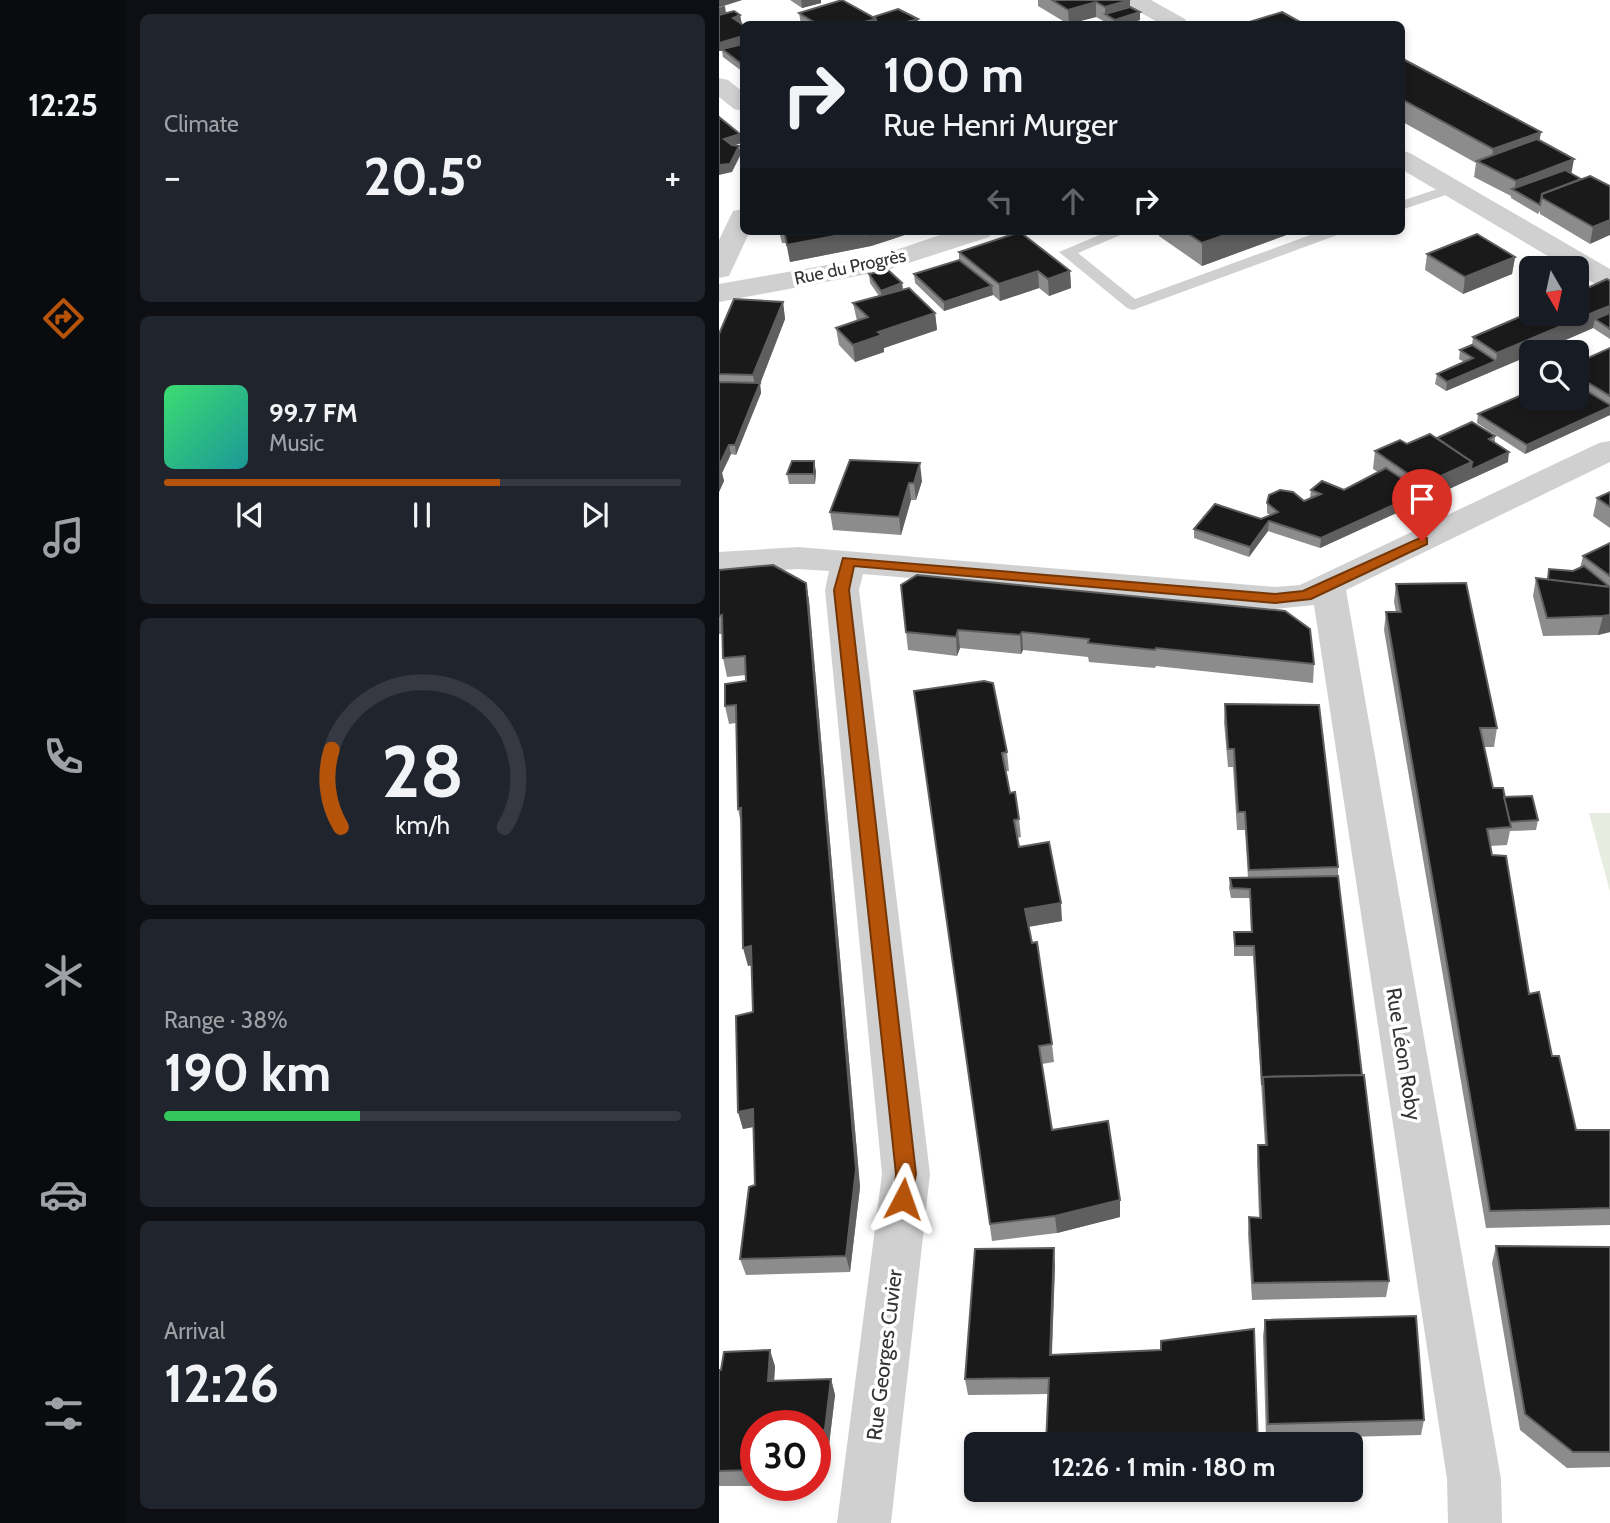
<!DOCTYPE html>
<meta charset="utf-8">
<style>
:root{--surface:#171b24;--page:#20242c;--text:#f1f3f6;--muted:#9ea1a6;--line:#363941;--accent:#b45309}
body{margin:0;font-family:Cabin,sans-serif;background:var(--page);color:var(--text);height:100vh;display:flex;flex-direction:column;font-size:26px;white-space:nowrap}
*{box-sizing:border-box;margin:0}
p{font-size:23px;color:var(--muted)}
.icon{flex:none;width:38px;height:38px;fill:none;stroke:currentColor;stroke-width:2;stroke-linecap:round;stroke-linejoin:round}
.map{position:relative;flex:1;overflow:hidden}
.side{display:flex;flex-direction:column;gap:14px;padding:14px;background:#0d0f14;width:593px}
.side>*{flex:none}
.hud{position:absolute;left:21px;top:21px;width:665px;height:214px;border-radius:10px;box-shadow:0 4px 10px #0003;background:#171b24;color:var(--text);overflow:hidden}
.needle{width:46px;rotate:171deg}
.controls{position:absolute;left:800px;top:256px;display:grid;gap:14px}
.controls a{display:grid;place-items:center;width:70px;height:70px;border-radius:10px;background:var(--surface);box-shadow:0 4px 10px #0003;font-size:35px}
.speed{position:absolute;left:21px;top:1410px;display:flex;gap:14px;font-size:35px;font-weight:700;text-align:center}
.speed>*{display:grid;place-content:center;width:91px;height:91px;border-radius:50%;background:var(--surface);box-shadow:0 4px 10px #0003;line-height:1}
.speed .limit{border:10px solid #d22;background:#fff;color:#111}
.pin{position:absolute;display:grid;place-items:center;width:60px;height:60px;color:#fff;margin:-72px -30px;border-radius:50% 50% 50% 0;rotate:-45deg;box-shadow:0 0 7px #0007}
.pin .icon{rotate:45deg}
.me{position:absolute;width:77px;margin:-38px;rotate:4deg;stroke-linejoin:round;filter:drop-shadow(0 0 5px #0008)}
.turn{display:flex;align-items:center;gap:24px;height:147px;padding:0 28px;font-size:32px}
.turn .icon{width:91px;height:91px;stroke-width:2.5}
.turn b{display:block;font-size:49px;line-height:60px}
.lanes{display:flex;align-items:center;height:66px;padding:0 28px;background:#0003;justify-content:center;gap:35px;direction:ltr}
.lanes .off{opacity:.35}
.big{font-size:52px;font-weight:700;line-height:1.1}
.side .widget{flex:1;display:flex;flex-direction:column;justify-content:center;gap:10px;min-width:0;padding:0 24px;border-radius:10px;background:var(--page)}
.side .dial{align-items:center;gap:0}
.dial svg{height:182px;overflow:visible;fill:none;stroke:var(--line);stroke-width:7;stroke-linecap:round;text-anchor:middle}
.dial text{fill:var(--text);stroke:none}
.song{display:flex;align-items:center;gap:21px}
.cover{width:84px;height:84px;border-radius:10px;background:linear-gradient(135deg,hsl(140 70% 55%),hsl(180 70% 35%))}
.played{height:7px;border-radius:4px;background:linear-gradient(90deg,var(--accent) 65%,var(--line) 65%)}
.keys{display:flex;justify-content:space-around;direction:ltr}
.heat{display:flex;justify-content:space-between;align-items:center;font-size:38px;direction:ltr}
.charge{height:10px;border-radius:5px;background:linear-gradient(90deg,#34c759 38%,var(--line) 0)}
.trip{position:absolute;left:245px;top:1432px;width:399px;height:70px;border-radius:10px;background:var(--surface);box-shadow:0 4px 10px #0003;font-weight:700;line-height:70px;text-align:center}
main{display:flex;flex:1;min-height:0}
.menu{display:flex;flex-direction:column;width:126px;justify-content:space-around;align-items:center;background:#090b0e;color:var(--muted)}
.menu .icon{width:49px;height:49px}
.menu .current{color:var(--accent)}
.menu b{font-size:32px;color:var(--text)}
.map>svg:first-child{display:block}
</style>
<main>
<nav class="menu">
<b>12:25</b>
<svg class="icon current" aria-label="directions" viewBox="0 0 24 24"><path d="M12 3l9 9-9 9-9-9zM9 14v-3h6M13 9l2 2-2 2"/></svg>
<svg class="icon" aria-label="music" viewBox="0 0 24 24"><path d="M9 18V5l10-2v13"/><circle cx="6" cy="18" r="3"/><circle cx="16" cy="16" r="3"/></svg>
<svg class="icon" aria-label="phone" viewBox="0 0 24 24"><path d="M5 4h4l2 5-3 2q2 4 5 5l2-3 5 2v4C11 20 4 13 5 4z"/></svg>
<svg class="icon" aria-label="climate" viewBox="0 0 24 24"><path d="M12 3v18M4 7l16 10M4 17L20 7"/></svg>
<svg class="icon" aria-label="car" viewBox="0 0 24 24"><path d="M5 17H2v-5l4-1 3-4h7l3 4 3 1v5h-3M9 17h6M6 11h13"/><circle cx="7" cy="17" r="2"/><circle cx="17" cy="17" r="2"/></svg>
<svg class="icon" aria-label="filters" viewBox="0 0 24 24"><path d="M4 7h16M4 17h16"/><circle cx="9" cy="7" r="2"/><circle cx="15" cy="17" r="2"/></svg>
</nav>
<section class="side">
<div class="widget"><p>Climate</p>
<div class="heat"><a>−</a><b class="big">20.5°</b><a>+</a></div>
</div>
<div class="widget">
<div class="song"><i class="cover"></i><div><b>99.7 FM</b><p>Music</p></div></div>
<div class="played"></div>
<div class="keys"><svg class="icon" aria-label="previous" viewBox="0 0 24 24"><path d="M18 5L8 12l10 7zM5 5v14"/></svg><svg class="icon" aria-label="pause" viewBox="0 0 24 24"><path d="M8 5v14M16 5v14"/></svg><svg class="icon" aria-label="next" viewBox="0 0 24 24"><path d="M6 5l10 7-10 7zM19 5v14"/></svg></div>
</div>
<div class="widget dial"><svg viewBox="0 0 100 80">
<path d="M14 69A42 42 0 1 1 86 69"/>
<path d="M14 69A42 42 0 0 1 10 35" stroke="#b45309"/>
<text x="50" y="56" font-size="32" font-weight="700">28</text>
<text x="50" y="72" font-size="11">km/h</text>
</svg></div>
<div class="widget"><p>Range · 38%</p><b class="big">190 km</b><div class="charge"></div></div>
<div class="widget"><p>Arrival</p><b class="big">12:26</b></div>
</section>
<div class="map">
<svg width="891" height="1523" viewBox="0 0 891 1523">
<rect width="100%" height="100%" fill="#fff"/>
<path fill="#e6ecdf" d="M870,813h21v79z"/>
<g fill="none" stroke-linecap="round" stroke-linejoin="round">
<g fill="#d0d0d0" fill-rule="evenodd">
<path d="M734,184l7,4 -2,3 -57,19v-9z"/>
<path d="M390,231h21l-52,22 57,46 186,-68h21l-2,3 -207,76 -6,-2 -68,-56z"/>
</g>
<g fill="#d0d0d0" fill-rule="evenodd">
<path d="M405,0h27l34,19 3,5h-27l-34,-19z"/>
<path d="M0,78l9,2 15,12v19l-9,-2 -15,-12z"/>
<path d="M682,150l9,3 200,116v20l-10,-2 -23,-14v-5h-9l-167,-99z"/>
<path d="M24,209v22h7l-21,45 -10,2v-38l14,-29z"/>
<path d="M233,231h41l-4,6 -105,34 -165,31v-18l159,-28z"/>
<path d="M891,441v21l-264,128 155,889 1,44h-54l-1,-44 -133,-874 -39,4 -412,-35 -4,16 71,584 -39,349h-54l45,-349 -57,-584 4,-19 -31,-2 -79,5v-22l79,-5 477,40 25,-2 299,-142z"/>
</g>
</g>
<g fill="#8c8c8c">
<path d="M0,0h23l-18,6 2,7 14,2 1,8 2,2v47l-20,-15 -1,-6h-3z"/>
<path d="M71,0h31v3l-19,5z"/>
<path d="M319,0h92v7l10,5v8l-13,4h-18l-13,-7 -28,7 -30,-18z"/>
<path d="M80,13l74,4 45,7h-117z"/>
<path d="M682,58l140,74 -2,8 33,34 9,5 29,7 -20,58 -50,-30v-3l-2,3 -27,-16v-2l-37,-19 2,-14 -75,-42z"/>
<path d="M60,231h137l-45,15 -81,16 -4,-19h-4z"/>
<path d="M440,231h138l-95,35 -43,-30z"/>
<path d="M240,252l111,19 1,17 -22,8 -10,-8 -39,13 -7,-6 -49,16 -29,-28 -1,-9 45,-14z"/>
<path d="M708,254l88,3 -3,17 -49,20 -38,-24z"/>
<path d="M150,274l33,9 1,7 32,23 2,17 -53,18v4l-29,10 -16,-17 -3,-17 21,-7 -4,-18 26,-7 -9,-13z"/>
<path d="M891,281v58l-17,-11 -55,24h-7v3l-85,36 -11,-7 2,-10 27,-12 -5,-3 1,-9 12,-5 1,-8z"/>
<path d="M64,302l2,17 -25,65 1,9 -25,62 -5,-1 -9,19 2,8 -5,11v-158z"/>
<path d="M891,348v67l-85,39 -48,-31 1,-9 99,-17v-34z"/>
<path d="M776,436v7l13,19 -188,86 -52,-17 -19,26 -55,-19v-9l67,-10 9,-4 -3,-2v-10l37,-2 6,-3 1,-8h33l34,-18 -5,-3 2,-18 32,-7 30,-6z"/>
<path d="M131,460l72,21 -6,19h-5l-10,35 -68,-5 -3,-18z"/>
<path d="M97,471l-1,13h-26l-2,-10z"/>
<path d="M891,492v36l-17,-12 4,-18z"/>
<path d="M891,543v89l-12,3 -55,1 -10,-40 3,-18 11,1 2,-10 24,2 7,-3 3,-12z"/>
<path d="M0,570l87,13 3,18 51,586 -10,85 -104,3 -6,-16 15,-74 -2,-58 -10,2 -5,-17 15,-100 -1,-47 -4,1 -7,-142 -3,-15 -2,-86 -7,1 -4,-18 21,-25v-6l-19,2 -4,-19 -1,-24h-3z"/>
<path d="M677,584l101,144 -3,19h-10l9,41 45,32 -2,10 -26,1 -3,14 -17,1 2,9 37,139 23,62 24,74h34v95l-124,3 -102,-598 2,-18h10l-2,-10z"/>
<path d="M182,585l413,79 -1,19 -157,-17 -1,2 -66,-6 -1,-5 -65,-7 -2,4 -61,-6 -3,8 -49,-6z"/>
<path d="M195,691l93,61 2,19h-3l4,22 9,26 2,18 -4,1 2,9 43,74 -33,6 23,117 2,18 -12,2 10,66 68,87 -63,16 -65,8z"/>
<path d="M506,704l113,163v9l24,199 27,206 -3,16 -134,3 -4,-66 1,-17 10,1 -2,-56 1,-17h7l-12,-189h-19v-24h17l-1,-34h-19l-2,-10 1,-10h18l-3,-48h-8l-4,-63h-5l-4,-45z"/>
<path d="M777,1246l114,1v220l-43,1 -47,-38 -28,-167z"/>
<path d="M336,1265l-3,90 109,-5 93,-21 -206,65 -80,1 -3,-16z"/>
<path d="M546,1320l159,100 -3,15 -155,4 -3,-103z"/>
<path d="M56,1366l-1,15 57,-2 4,16 -6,50 -14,12v-31h-59v60h-37v-116z"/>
</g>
<g fill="#5f5f5f">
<path d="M0,0h23l-23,7z"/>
<path d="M82,0h20v3l-19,5z"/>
<path d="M411,0v15l-25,-1v8v-15z"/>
<path d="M377,2v15l-27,7 -1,-14z"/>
<path d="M6,6l1,8 -7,2v-8z"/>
<path d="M421,12v8l-13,4h-12v-4z"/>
<path d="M21,15l2,9 -9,-6z"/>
<path d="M157,19l1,5h-21z"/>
<path d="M199,19v5h-19z"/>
<path d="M24,36v8l-21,5v2h-3v-8z"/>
<path d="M822,132l-4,22 -46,14 2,-19z"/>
<path d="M21,134l2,9 -17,5 -1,-9z"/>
<path d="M20,146l2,8 -9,18 -13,3v-10z"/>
<path d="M855,159l-3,17 -57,14 2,-9z"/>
<path d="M891,220v15l-20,9 3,-17z"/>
<path d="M142,231h31l1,8 -22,7 -81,16 -3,-17z"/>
<path d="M173,231h24l-23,8z"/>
<path d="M517,231h61l-95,35v-23z"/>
<path d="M796,257l-3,17 -49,20 2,-17z"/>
<path d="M319,271l1,17 -39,13 -1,-17z"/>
<path d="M351,271l1,17 -22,8 -1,-17z"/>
<path d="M183,283l1,9 -21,8 -1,-9z"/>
<path d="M273,286l1,9 -49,16v-9z"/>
<path d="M64,302l2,17 -25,65 1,9 -25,62 -1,-10 21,-54 -3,-16z"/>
<path d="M891,306v15l-15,-2 -2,9 -55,24h-7v3l-85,36 1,-9 49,-21 1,-8z"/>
<path d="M216,313l2,17 -53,18v4l-29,10 -2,-17 25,-13z"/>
<path d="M891,407v8l-85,39 2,-9z"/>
<path d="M10,445l2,9 -9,19 2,8 -5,11v-26z"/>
<path d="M790,452l-1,10 -188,86 1,-10 101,-46 1,-8 49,-22z"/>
<path d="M95,461l2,10 -1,13 -1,-10z"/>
<path d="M201,463l2,18 -6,19 -2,-17z"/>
<path d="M190,483l2,17 -10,35 -2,-18z"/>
<path d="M550,521l-1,10 -19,26 1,-10z"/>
<path d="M87,583l3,18 51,586 -10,85 -4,-16z"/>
<path d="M891,615v17l-12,3 5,-19z"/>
<path d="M239,630l2,18 -3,8 -1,-19z"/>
<path d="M303,632l1,18 -2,4 -1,-19z"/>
<path d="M342,903l1,18 -36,6 -1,-18z"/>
<path d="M32,946l5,18 -8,2 -5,-18z"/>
<path d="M34,1109l5,17 -15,3 -5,-17z"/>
<path d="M401,1200v17l-63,16 -2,-17z"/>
<path d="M335,1248l1,17 -4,106 -1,-16z"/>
<path d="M51,1350l5,16 -2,31 -5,-16z"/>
<path d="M112,1379l4,16 -6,50 -14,12v-20z"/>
</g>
<g fill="#1a1a1a" stroke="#5f5f5f" stroke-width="2">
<path d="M123,0l34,19 -20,5h-39l-18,-11z"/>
<path d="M333,0h78l-25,7 -9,-5 -28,8z"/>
<path d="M411,7l10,5 -25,8 -10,-6z"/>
<path d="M179,9l20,10 -19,5h-22l-1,-5 -3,-2z"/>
<path d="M15,11l6,4 -7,3 10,7v11l-24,7v-28z"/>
<path d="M563,12l20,11 -5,1h-54z"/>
<path d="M24,44v21l-21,-16z"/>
<path d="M682,58l140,74 -48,17 -92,-50z"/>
<path d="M0,117l21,17 -16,5 8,6 7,1 -9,18 -11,1z"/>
<path d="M818,139l37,20 -58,22 -39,-20z"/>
<path d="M846,170l16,9 -39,15 -2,11 -28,-16z"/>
<path d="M871,176l20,10v34l-17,7 -51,-29v-4z"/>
<path d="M65,231h77l-74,14z"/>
<path d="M150,231h19l-19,6z"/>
<path d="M465,231h52l-34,12z"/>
<path d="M301,232l50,39 -22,8 -10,-8 -39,13 -40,-32z"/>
<path d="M758,234l38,23 -50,20 -38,-23z"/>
<path d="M240,260l33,26 -48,16 -30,-28z"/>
<path d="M169,270l14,13 -21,8 -12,-17z"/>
<path d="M888,279l3,2v25l-13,5 -100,42 -24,-16 58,-25v1h46v-20z"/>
<path d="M190,288l26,25 -57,19 4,3 -29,10 -17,-17 32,-11 -15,-14z"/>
<path d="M15,299l49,3 -30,73 -34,-1v-40z"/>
<path d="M891,313v16l-15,-10z"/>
<path d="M753,345l24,16 -49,21 -10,-8 36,-16 -13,-8z"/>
<path d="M891,348v48l-33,-20v-13z"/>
<path d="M0,382l41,1 -25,62h-6l-9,19 -1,-1z"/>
<path d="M858,385l33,20v2l-83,38 -49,-31 53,-23v6h46z"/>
<path d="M753,422l23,14 -6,3 20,13 -38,18 1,-8 -35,-24z"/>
<path d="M711,434l42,28 -49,22 -48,-33 25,-11 7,4z"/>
<path d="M131,460l70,3 -6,20h-5l-10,34 -69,-5z"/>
<path d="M73,461h22v13h-27z"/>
<path d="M667,468l36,24 -101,46 -52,-17 -19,26 -56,-18 21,-25 46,15 17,-7 -11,-9 2,-8 11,-5 13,2 11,9 17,-7 -10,-4 11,-9 22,9z"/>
<path d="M891,492v15l-13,-9z"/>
<path d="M891,543v33l-27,-20z"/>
<path d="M54,565l33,18 50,586 -10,87 -106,3 9,-72 6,-2 -2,-76 -15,3 -2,-96 17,-4 -2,-66 -8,2 -2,-140 -3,1 -2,-104 -11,1v-22l21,-3 -1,-25 -22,2 -1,-43 -3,1v-46z"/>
<path d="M865,566l26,21 -62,-7 1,-11 24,2z"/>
<path d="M198,575l368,36 25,18 4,35 -158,-16 -1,2 -67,-7 1,-4 -67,-7 -2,3 -62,-5 -2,7 -50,-5 -5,-47z"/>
<path d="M817,578l74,9v28l-7,1 -56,2z"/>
<path d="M747,583l31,145h-17l13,60h10l8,39 -24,2 5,26 14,1 23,138 10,-2 13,64h7l17,74h34v78l-120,3 -104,-599h15l-5,-28z"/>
<path d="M265,681l9,2 14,69 -5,1 8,40 5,-1 4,27 -5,1 5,27 30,-5 12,61 -36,6 7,34 5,-1 15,102 -13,2 13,84 56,-9 12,79 -65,16 -65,8 -76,-533z"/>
<path d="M506,704l94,1 19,162 -89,3 -4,-58h-7l-4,-63h-6z"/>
<path d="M813,796l6,24 -28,2 -6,-25z"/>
<path d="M619,876l24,199 -99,2 -1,8 -8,-139h-19l-1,-14h18l-2,-43 -18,-1 -2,-10z"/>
<path d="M645,1075l25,206 -136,2 -4,-66 12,1 -3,-73h9l-4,-68z"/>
<path d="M777,1246l114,1v205h-37l-48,-38z"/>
<path d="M335,1248l-4,107 111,-5v-9l93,-12 4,115h-212l3,-66 -84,1 10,-130z"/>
<path d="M697,1316l8,104 -156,4 -3,-104z"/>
<path d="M51,1350l-2,31 63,-2 -6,50 -10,8v-11h-59v44l-37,1v-101h2l3,-18z"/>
</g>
<path fill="#b45309" stroke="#753606" stroke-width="2" d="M703,537l5,1v6l-116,55 -36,4 -421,-37 -5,24 67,584 -6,31 -7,3 -7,-3 -3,-6 3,-25 -62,-584 9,-32 432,36 28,-3z"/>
<g text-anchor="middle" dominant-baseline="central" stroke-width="7" stroke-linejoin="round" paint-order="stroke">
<g font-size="18" fill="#333" stroke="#fff">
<text transform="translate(131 267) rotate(-12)">Rue du Progrès</text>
</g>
<g font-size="21" fill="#333" stroke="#fff">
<text transform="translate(685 1054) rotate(81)">Rue Léon Roby</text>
<text transform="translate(165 1355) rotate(-83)">Rue Georges Cuvier</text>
</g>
</g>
</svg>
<div class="controls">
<a><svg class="needle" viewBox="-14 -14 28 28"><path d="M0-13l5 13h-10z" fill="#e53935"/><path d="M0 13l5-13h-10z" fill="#9ea1a6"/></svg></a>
<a><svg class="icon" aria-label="search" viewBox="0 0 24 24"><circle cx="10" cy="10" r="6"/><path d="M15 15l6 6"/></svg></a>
</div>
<div class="speed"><div class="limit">30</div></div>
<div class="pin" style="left:703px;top:541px;background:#d93025"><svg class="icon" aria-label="arrive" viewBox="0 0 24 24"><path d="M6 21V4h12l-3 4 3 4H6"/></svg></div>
<svg class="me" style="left:184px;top:1199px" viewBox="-20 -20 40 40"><path d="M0-17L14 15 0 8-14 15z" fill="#b45309" stroke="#fff" stroke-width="4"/></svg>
<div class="trip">12:26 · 1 min · 180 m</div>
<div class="hud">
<div class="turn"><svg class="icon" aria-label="right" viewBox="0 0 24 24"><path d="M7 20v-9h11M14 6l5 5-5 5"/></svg><div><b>100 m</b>Rue Henri Murger</div></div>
<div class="lanes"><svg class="icon off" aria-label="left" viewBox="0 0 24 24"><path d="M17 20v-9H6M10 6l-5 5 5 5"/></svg><svg class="icon off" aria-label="ahead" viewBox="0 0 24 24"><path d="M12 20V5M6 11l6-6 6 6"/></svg><svg class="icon" aria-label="right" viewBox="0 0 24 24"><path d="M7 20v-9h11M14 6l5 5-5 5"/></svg></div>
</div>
</div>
</main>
